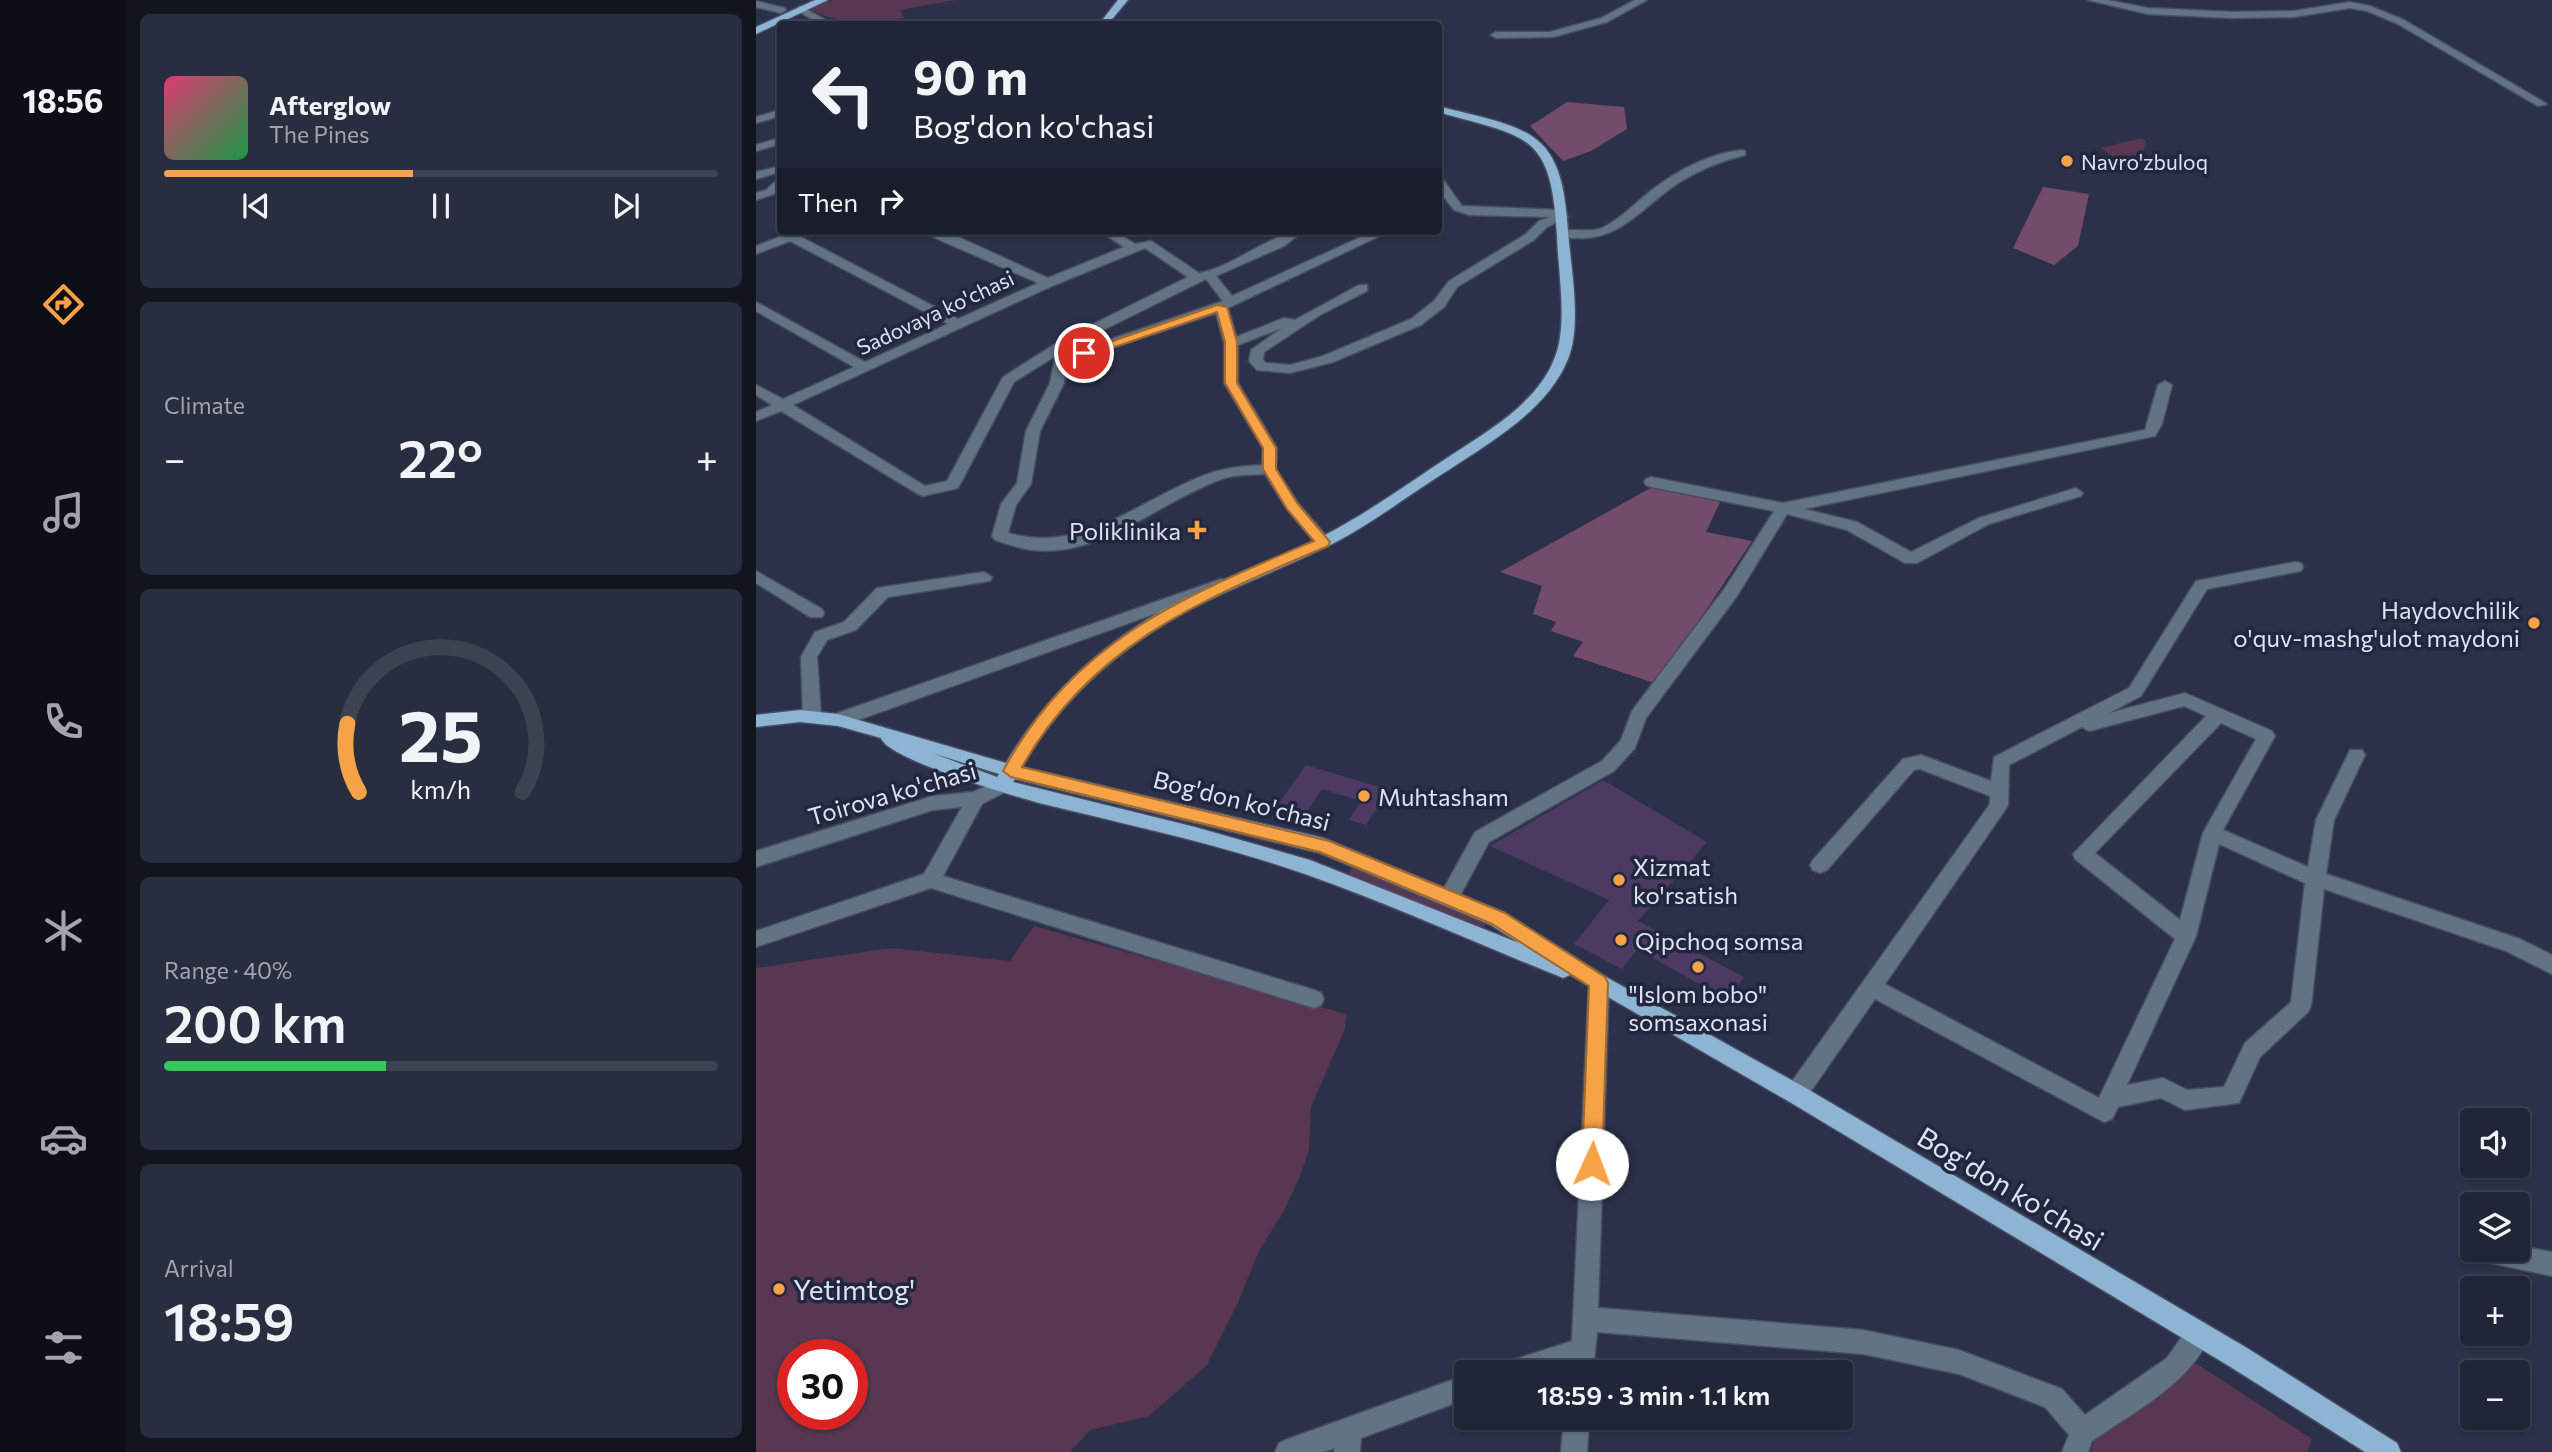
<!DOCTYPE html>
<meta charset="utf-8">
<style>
:root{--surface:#202537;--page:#282d3f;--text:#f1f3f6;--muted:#a2a5ad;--line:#3d4252;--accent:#f6a247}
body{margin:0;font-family:Commissioner,sans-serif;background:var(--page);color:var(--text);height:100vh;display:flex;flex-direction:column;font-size:26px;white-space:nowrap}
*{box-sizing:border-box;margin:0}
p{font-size:23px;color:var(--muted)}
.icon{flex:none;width:38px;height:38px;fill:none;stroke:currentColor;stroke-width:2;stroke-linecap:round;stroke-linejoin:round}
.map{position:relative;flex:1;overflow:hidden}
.sheet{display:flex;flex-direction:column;gap:14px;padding:14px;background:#12141e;width:630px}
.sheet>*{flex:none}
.banner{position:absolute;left:21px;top:21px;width:665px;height:214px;border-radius:7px;box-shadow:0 2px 5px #0004,0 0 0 2px var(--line);background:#202537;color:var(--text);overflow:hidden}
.fabs{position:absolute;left:1704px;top:1108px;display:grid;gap:14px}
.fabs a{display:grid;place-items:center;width:70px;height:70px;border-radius:7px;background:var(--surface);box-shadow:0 2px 5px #0004,0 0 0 2px var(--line);font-size:35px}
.speed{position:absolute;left:21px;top:1339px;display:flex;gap:14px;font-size:35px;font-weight:700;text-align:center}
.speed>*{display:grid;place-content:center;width:91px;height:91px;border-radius:50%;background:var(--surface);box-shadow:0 2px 5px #0004,0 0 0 2px var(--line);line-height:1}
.speed .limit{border:10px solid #d22;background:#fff;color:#111}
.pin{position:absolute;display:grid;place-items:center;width:60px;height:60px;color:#fff;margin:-30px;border:4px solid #fff;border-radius:50%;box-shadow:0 2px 7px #0007}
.me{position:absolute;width:77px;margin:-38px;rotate:2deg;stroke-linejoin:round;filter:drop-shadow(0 0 5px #0008)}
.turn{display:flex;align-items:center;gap:24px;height:147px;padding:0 21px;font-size:32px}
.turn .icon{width:91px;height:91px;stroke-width:2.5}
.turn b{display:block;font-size:49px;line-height:60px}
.then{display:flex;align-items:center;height:66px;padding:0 21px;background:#0003;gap:14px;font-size:26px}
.big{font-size:52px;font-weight:600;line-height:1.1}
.sheet .card{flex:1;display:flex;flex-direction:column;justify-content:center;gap:10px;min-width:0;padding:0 24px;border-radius:10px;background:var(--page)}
.sheet .dial{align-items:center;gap:0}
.dial svg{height:182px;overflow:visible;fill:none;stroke:var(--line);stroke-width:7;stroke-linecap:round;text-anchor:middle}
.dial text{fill:var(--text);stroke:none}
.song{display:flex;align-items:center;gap:21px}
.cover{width:84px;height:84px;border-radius:10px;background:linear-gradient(135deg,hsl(340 70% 55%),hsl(140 70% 35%))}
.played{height:7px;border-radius:4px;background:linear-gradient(90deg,var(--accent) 45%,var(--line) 45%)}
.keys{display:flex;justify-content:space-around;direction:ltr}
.heat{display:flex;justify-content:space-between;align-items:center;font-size:38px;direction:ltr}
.charge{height:10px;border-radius:5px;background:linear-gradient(90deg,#34c759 40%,var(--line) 0)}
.trip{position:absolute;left:698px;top:1360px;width:399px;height:70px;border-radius:7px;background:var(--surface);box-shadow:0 2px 5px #0004,0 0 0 2px var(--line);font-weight:600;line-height:70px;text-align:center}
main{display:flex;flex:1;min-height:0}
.dock{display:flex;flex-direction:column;width:126px;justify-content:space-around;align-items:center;background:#0d0f16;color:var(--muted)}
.dock .icon{width:49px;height:49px}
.dock .current{color:var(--accent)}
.dock b{font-size:32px;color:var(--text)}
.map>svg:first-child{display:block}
</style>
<main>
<nav class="dock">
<b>18:56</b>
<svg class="icon current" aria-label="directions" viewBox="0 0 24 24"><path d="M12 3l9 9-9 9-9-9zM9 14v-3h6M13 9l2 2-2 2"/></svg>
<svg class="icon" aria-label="music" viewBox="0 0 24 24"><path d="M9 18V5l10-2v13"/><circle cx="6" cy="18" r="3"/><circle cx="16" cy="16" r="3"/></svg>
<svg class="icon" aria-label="phone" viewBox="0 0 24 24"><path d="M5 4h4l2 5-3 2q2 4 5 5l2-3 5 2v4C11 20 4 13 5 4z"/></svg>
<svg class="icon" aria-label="climate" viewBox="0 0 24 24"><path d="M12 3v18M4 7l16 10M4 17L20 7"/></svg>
<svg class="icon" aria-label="car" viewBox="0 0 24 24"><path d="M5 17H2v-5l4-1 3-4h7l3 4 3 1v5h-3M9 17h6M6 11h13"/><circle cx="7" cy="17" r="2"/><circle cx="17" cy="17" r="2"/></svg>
<svg class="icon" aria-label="filters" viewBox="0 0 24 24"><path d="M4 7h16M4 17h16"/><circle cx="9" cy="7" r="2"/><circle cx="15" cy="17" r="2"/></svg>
</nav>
<section class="sheet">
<div class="card">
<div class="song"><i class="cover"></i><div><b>Afterglow</b><p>The Pines</p></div></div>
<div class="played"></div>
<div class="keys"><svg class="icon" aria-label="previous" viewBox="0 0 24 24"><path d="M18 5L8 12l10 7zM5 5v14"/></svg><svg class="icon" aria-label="pause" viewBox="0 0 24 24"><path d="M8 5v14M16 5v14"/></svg><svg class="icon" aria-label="next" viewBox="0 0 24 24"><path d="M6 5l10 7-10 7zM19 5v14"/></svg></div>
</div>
<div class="card"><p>Climate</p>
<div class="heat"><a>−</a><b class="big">22°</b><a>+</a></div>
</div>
<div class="card dial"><svg viewBox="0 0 100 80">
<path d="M14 69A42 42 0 1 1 86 69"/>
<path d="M14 69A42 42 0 0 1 9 39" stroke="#f6a247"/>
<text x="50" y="56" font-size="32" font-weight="700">25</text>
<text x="50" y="72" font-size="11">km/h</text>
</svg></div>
<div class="card"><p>Range · 40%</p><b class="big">200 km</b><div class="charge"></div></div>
<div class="card"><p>Arrival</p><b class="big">18:59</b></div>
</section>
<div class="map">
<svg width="1796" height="1452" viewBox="0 0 1796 1452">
<rect width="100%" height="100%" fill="#2b3149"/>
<g fill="#593652" fill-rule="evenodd">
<path d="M77,0h122l-55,10 4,8c-34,4 -67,7 -94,-9z"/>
<path d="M1385,138l5,3 -3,12 -26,7 -16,-12z"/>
<path d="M601,868l128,54v4l-3,2 -132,-54v-5z"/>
<path d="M278,926l312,88 -1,15 -34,78 -2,43 -9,26 -16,35 -24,38 -23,56 -30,60 -58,51 -59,14 -20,22h-314v-484l136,-20 118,13zM37,1354h59v60h-59z"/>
<path d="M1438,1362l118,77 -5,13h-216l3,-11 24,-22z"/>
</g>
<g fill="#734b6b">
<path d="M811,102l57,5 3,22 -36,22 -28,10 -33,-35z"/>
<path d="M1287,187l46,7 -11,52 -24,19 -41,-17z"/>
<path d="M898,486l66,16 -14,30 46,9 -95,143 -84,-28 10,-14 -32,-11 5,-9 -23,-8 9,-28 -42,-14z"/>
</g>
<g fill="#4d3a63">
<path d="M550,765l83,25 -23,35 -17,-5 12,-19 -39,-12 -15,23 -28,-9z"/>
<path d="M847,780l104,62 -69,79 106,56 -16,23 -91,-51 -15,20 -48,-25 35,-44 -119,-54z"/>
</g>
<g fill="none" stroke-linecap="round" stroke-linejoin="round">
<defs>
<g id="minor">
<path d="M879,0h12l-40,22 -54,15 -57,1 -5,-3 5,-3h54l51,-14z"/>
<path d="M1332,0h19l41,8 84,4 62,-1 56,-9 20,4 34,14 143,84 -9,2 -140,-82 -31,-13 -17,-3 -56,9 -62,1 -84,-4z"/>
<path d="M0,1l28,7 2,2 -5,3 -25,-6z"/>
<path d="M45,6l28,16 2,2h-11l-22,-13v-4z"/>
<path d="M24,110v6l-24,7v-6z"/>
<path d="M24,138v6l-24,7v-6z"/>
<path d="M985,150l4,1v4c-24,6 -44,14 -65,27 -34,21 -59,59 -103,56 -7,0 -14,0 -20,-4 12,-9 32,1 47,-7 18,-9 32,-25 48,-37 26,-20 57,-36 89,-40z"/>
<path d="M24,166v6l-24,7v-7z"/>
<path d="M24,177v10l-6,7 -18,6v-7l10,-3z"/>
<path d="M682,177l4,1 20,28 98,4 8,7 -21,10 -13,13 -77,47 -13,20 -23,18 -88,37 -43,11 -33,-3 -8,-9 2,-11 31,-22 -44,17v38l39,65 -1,21 22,34 30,35 3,4 -3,4h-10l-31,-37 -22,-35c-14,1 -30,0 -43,5 -63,22 -125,83 -196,70 -11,-2 -21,-6 -31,-9l-3,-4 9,-32 16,-21 9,-52 24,-48 5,-25 18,-13h10l2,3 138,-47 -17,-22 -133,66 -59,37 -56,106 -35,8 -5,-2 -137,-83 -25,10v-9l16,-7 -16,-10v-10l27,14 71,-32 -98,-56v-9l109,60 83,-38 -158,-83 -34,13v-8l39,-15h17l-11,6 157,82 80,-36 -105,-46v-6h12l103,47 76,-31 -24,-16h14l21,13 16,-3 48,32c33,-5 75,-42 104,-42l-19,15 -68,30 16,20 142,-65h16l-162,77 8,29 48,-19 11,2 64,-35h8v6l-47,24 -56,37 -1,8 3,3 24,2 33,-9 88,-37 23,-18 15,-20 77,-47 13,-13 11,-4 -80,-2 -16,-5 -16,-21zM389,248l43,29 -125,62 -60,38 -56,104 -22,5 -132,-81 259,-119zM460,313l8,30v40l39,65 -1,17c-16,1 -32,2 -48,7 -69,22 -128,84 -206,61l8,-28 15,-21 9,-53 24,-48 3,-20z"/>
<path d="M1409,381l7,4 -10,39 -7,12 -351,73 53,13 54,30 68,-34 97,-30 7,5 -2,3 -92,28 -72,39h-12l-58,-33 -60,-16 -50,82 -91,122 -11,30 -21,23 -125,71 -33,61 -7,2 -7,-2 -3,-6 36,-65 127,-71 19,-21 11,-29 93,-123 49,-77 -123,-24 -5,-2 -2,-3 2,-3 5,-2 132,26 362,-73 13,-45z"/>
<path d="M1539,562l6,1 2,4 -2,4 -94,18 -66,107 -32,17 76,-20 87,38 3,5 -52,94 85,37 8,-47 34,-70h12l3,5 -31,65 -8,54 194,65 32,16v19l-46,-23 -182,-62 -13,117 -3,6 -48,45 -21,46 -54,7 -24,-12 -43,9 -6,12 -8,3 -229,-123 -71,102 -8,3 -8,-3 -3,-7 3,-7 202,-283v-8l-70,-27 -6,1 -87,100 -7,3 -7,-3 -3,-5 3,-5 90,-101 18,-4 70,26 3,-24 135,-69 67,-107zM1428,706l22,10 -133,138 2,5 100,80 -76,159 -214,-114 120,-174 3,-5 1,-40 73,-38 7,4zM1465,723l35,16 -53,94 -23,87 -85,-67zM1463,844l86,39 -14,119 -46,41 -21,44 -37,3 -24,-12 -36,7 69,-149z"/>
<path d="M0,571l66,38 2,4 -2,4h-12l-54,-34z"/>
<path d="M228,572l8,5 -2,4 -102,16 -32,33 -29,10 -10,17 4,59 -3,5h-12l-3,-5 -2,-59 14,-25 29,-10 33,-34z"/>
<path d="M465,579l6,1 2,4 -2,4 -383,137h-12l-3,-5 3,-5z"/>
<path d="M245,779l6,2 3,5 -3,5 -25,13 -39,72 371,114 7,3 3,6 -3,6 -7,3 -383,-120 -175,59v-16l168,-57 38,-67 -29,3 -177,57v-16l177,-55 40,-4z"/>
<path d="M843,974l7,3 3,6 -11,325 265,22 96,20 103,39 23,26 82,-57 23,-33 9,-3 9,3 3,9c-21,50 -76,77 -119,107l-4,11h-26l7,-17 -24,-28 -86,-33 -96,-20 -266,-22 -4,40h-24v-5l-17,5h-51l3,-9 68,-22 17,-358 3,-6z"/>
<path d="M1717,1242v8h45v-4l34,6v24l-80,-17 -4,-8z"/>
<path d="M710,1375v24l-105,39 -1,14h-26l1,-4 -12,4h-48l4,-9 9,-4z"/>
<path d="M808,1418h25l-2,34h-26z"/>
</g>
<g id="major">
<path d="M59,0h13l-72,34v-7z"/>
<path d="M362,0h10l-20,24h-9z"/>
<path d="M682,106c92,24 124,21 130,126 3,36 14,94 0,127 -20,50 -75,82 -118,110 -39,24 -75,53 -116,74 -39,20 -81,36 -121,55 -78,37 -148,93 -191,169l301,71 182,75 101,64 198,110 443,261 150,95 4,9h-36l-136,-86 -441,-265 -218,-126 -7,3 -7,-3c-83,-33 -166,-71 -251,-101 -86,-30 -177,-49 -266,-71 -25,-7 -152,-44 -158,-65l-43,-12 -38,-4 -44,5v-12l44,-5 38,4 168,49c46,-78 114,-135 196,-173 40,-19 81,-34 121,-54 45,-23 87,-54 130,-82 37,-24 86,-53 102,-97 13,-33 3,-86 2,-121 -6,-104 -28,-98 -119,-124zM176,753l67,21 -2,3zM259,779l305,74 171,72 28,18 -209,-83 -115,-33 -182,-45z"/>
</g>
</defs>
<use href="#minor" stroke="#484d64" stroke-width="3"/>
<use href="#major" stroke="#484d64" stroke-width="3"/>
<use href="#minor" fill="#627483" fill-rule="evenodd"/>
<use href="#major" fill="#8eb4d3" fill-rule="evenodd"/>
</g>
<path fill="#f6a247" stroke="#a0692e" stroke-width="2" d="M461,305l10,2 10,35v41l39,65v21l21,34 33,39 -2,4c-124,53 -236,97 -306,221l307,74 176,72 100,64 3,6 -6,181 -3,7 -7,2 -7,-2 -3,-7 7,-178 -97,-62 -172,-72 -309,-75 -8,-6c71,-131 181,-175 311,-230l-27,-32 -24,-40v-21l-38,-65v-41l-8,-30 -129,44 -10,-3z"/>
<g fill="#f6a247" stroke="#21273e" stroke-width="2.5">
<circle cx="1311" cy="161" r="7"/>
<path d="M437.5 519.5h7v7h7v7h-7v7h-7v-7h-7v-7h7z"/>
<circle cx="1778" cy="623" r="7"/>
<circle cx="608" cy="796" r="7"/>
<circle cx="863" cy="880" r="7"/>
<circle cx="865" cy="940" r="7"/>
<circle cx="942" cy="967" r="7"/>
<circle cx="23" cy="1289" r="7"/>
</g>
<g text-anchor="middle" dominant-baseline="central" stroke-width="7" stroke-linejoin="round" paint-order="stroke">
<g font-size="21" fill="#dee2f2" stroke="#21273e" text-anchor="start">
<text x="1325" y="161">Navro'zbuloq</text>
</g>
<g font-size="21" fill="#dee2f2" stroke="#21273e">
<text transform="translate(179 312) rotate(-25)">Sadovaya ko'chasi</text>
</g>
<g font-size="24" fill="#dee2f2" stroke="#21273e" text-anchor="start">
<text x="425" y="530" text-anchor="end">Poliklinika</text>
<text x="1764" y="609" text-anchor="end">Haydovchilik<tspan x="1764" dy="28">o'quv-mashg'ulot maydoni</tspan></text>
<text x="622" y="796">Muhtasham</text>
<text x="877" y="866">Xizmat<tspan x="877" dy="28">ko'rsatish</tspan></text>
<text x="879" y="940">Qipchoq somsa</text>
<text x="942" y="993" text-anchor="middle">"Islom bobo"<tspan x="942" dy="28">somsaxonasi</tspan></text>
</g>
<g font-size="24" fill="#dee2f2" stroke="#21273e">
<text transform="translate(136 793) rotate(-16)">Toirova ko'chasi</text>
<text transform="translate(486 800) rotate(14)">Bog'don ko'chasi</text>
</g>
<g font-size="28" fill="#dee2f2" stroke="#21273e">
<text transform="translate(1255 1188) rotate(31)">Bog'don ko'chasi</text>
</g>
<g font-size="28" fill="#dee2f2" stroke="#21273e" text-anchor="start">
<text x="37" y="1289">Yetimtog'</text>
</g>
</g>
</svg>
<div class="fabs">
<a><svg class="icon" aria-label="sound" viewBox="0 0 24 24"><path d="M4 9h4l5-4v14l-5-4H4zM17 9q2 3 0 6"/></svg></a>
<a><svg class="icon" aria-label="layers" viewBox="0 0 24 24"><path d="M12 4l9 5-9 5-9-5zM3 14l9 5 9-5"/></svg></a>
<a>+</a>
<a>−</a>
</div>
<div class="speed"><div class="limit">30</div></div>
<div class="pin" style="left:328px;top:353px;background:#d93025"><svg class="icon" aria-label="arrive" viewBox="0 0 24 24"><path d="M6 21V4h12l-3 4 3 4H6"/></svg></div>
<svg class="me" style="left:836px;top:1164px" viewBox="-20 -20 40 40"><circle r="19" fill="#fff"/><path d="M0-13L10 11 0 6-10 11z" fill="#f6a247"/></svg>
<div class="trip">18:59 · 3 min · 1.1 km</div>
<div class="banner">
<div class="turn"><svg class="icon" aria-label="left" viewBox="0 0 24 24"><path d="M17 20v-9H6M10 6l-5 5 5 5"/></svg><div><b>90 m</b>Bog'don ko'chasi</div></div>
<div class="then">Then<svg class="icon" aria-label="right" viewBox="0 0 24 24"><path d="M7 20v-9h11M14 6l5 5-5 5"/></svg></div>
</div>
</div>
</main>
